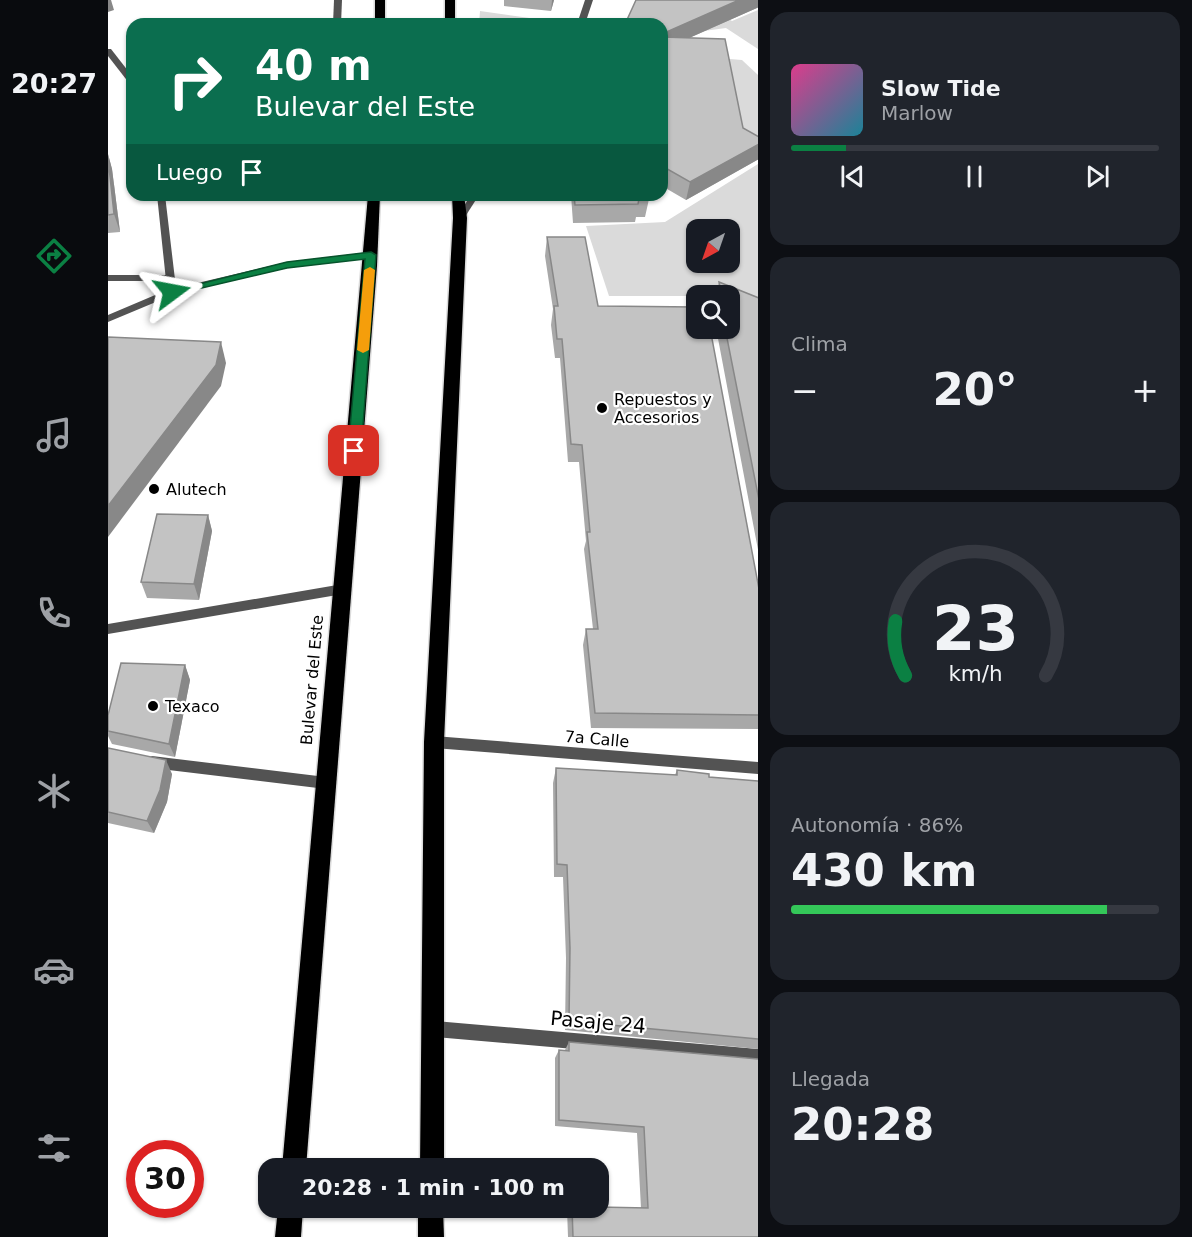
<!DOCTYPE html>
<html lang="es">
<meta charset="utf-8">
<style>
:root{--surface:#171b24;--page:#20242c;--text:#f1f3f6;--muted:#9ea1a6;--line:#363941;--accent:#0b8043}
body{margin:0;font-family:"DejaVu Sans",sans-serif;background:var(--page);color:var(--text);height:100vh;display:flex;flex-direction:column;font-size:22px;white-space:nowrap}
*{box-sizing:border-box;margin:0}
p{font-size:20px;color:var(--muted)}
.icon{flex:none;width:33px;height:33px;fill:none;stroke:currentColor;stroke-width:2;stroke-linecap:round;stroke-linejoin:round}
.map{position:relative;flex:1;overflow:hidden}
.sheet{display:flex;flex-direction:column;gap:12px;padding:12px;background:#0d0f14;width:434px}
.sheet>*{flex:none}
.banner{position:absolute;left:18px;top:18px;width:542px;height:183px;border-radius:18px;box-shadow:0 2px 4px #0004;background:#0b6e4f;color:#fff;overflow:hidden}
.needle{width:39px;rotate:220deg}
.controls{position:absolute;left:578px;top:219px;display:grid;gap:12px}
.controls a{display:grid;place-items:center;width:54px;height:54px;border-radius:12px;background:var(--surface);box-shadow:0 2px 4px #0004;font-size:30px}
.speed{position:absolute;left:18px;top:1140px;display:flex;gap:12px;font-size:30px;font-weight:700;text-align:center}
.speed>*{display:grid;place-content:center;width:78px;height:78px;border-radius:50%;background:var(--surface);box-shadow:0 2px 4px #0004;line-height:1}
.speed .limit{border:9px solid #d22;background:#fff;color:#111}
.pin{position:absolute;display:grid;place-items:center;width:51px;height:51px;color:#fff;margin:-26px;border-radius:12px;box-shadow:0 3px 9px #0006}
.me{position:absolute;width:66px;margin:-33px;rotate:77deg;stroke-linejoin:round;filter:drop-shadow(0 0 4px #0008)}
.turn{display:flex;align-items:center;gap:21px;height:126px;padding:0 30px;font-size:27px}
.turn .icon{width:78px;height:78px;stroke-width:2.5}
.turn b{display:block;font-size:42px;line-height:51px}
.then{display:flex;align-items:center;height:57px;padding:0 30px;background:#0003;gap:12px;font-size:22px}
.big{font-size:45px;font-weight:800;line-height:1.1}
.sheet .widget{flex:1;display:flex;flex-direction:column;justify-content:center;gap:9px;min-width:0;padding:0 21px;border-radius:18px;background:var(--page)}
.sheet .dial{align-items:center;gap:0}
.dial svg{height:156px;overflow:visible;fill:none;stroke:var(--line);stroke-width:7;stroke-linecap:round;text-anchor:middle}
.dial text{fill:var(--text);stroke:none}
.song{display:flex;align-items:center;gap:18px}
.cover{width:72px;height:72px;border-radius:9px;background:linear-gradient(135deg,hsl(330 70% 55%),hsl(190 70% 35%))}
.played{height:6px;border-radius:3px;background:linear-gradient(90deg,var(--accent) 15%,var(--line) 15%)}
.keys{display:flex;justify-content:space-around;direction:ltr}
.heat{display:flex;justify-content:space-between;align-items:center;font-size:33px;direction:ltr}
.charge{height:9px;border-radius:4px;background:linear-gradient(90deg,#34c759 86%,var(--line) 0)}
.trip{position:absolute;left:150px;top:1158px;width:351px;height:60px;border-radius:18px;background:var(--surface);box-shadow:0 2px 4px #0004;font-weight:800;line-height:60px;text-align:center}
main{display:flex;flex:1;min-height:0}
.tab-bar{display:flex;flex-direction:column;width:108px;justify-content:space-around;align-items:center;background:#090b0e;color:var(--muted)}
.tab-bar .icon{width:42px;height:42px}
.tab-bar .active{color:var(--accent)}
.tab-bar b{font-size:27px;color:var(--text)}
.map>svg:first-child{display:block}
</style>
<main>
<nav class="tab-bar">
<b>20:27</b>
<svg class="icon active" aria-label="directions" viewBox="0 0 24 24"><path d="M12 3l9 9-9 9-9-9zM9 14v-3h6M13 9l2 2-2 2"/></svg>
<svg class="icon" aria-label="music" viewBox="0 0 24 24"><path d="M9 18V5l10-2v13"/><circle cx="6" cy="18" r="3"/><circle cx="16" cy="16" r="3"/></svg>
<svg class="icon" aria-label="phone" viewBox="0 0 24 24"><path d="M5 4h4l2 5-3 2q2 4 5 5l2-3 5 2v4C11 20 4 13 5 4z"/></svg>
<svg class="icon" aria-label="climate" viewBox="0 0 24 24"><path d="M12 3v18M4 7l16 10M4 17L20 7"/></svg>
<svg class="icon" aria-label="car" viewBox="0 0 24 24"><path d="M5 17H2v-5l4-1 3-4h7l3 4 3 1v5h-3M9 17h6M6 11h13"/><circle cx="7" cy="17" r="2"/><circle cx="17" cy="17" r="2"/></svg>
<svg class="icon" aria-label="filters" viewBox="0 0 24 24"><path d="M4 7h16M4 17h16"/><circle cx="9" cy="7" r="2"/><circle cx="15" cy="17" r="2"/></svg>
</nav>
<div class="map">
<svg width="651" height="1237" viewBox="0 0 651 1237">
<rect width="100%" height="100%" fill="#fff"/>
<g fill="#dadada" fill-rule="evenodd">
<path d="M541,0h46l37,21 26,-11v39l-32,-21 -30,4z"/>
<path d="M372,11l85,12 -86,1z"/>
<path d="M597,57l37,3 16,15v72l-37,-17z"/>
<path d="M650,164v139l-29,-7h-120l-23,-70 79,-4zM588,230h33v32h-33z"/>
</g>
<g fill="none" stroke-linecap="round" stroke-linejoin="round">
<defs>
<g id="highway">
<rect x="267" y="0" width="10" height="24"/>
<rect x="337" y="0" width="10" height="24"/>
<path d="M260,195h12l-3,71 -71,902h-24z"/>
<path d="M344,195h12l3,23 -23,524v426h-24l4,-426 29,-524z"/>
<path d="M170,1208h25l-2,29h-26z"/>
<path d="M310,1208h25l1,29h-26z"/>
</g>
</defs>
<use href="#highway" stroke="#dbdbdb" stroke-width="3"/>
<g fill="#535353" fill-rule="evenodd">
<path d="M226,0h8l-1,24h-8z"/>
<path d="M0,275h62l5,3 -5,3h-62z"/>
<path d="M235,584l4,2 2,3 -2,3 -4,2 -235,40v-10z"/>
<path d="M44,756l174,21 5,2 2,4 -2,4 -5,2 -174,-21 -5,-2 -2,-4 2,-4z"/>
<path d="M327,1021l324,28v16l-324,-28 -5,-3 -3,-5 3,-5z"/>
</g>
<g fill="#535353" fill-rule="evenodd">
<path d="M477,0h8l-8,24h-8z"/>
<path d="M0,49h3l21,27v7h-3l-21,-27z"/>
<path d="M49,195h8l11,93 111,-26 84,-10 5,3 -5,3 -84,10 -112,26 -67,28v-7l59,-25z"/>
<path d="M363,195h8l-16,25h-6l-1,-2z"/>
<path d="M326,736l325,26v12l-325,-26 -5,-2 -1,-4 1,-4z"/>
</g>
<use href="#highway" fill="#000" fill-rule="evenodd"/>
</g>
<g fill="#a8a8a8">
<path d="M396,0h50l-3,11 -47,-5z"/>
<path d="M651,7l-70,31 54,90 16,9v22l-73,41 -24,-14v-162h-36v-2z"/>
<path d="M0,154l4,15 8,63 -12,1z"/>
<path d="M463,195h77l1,4 -4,18h-9l-1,5 -62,1z"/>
<path d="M439,237l51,69 161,283v140l-168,-1 -8,-83 3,-16h7l-9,-80 2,-8 -7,-79h-11l-8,-104h-5l-4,-33 2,-16 -8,-53z"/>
<path d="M611,282l40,16v257l-43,-227h13v-32h-13z"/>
<path d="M100,515l4,16 -13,69 -52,-2 -6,-16z"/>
<path d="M77,665l5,15 -15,77 -63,-13 -4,-8v-21z"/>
<path d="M0,748l64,26 -5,28 -13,31 -46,-10z"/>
<path d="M448,768l119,7 2,-5 32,7 50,4v268l-194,-19 1,-72 -3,-81h-9l-1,-94z"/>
<path d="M461,1042l190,195h-191l-1,-28 2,-1h72l-4,-75 -82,-7v-68l4,-8h6z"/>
</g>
<g fill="#888">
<path d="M0,0h3l3,10 -6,2z"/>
<path d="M444,0h2l-3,11z"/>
<path d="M631,0h20v7l-97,43v-16z"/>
<path d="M651,144v15l-73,41 4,-18z"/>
<path d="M0,154l4,15 8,63 -6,-18z"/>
<path d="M113,342l5,21 -5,23 -113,151v-31z"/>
<path d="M100,515l4,16 -13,69 -5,-16z"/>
<path d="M77,665l5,15 -15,77 -6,-13z"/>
<path d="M58,760l6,14 -5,28 -13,31 -7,-12z"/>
</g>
<g fill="#c3c3c3" stroke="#888" stroke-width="1.5">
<path d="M528,0h103l-77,34v-10h-25l-11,-2z"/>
<path d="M554,37l63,2 18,89 16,9v7l-69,38 -28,-16z"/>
<path d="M0,158l6,56 -6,1z"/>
<path d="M466,195h74l1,4h-10l-1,5 -63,1z"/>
<path d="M439,237h38l13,69 98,1v21h14l49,261v126l-164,-2 -9,-84h12l-11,-97h3l-8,-87 -11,-1 -9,-105h-5l-3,-33h4z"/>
<path d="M611,282l40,16v202l-34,-172h4v-32h-7z"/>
<path d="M0,337l113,5 -5,23 -108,141z"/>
<path d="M49,514l51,1 -14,69 -53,-2z"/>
<path d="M13,663l64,2 -16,79 -61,-13v-16z"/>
<path d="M0,748l58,12 -6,30 -13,31 -39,-9z"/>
<path d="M448,768l121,7v-5l32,4v3l50,4v258l-190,-18 1,-73 -3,-83 -10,-1z"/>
<path d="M461,1042l190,17v178h-186l-1,-29h26v-1l50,1 -4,-81 -85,-7v-70l10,1z"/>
</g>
<path fill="#0b8043" stroke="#07532c" stroke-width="1.5" d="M263,252l5,3 -15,196 -7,4 -6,-4 17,-192 -78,9 -115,27 -5,-3 120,-30z"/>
<path fill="#f59e0b" d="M262,267l5,3 -6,80 -6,3 -6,-3 7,-80z"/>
<g fill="#000" stroke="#fff" stroke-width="2">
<circle cx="494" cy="408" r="6"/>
<circle cx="46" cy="489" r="6"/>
<circle cx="45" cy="706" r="6"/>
</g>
<g text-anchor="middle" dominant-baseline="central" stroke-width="4.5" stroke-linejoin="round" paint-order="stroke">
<g font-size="16" fill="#000" stroke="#fff" text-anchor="start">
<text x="506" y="399">Repuestos y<tspan x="506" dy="18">Accesorios</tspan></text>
<text x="58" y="489">Alutech</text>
<text x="57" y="706">Texaco</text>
</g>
<g font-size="16" fill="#000" stroke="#fff">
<text transform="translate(204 680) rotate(-85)">Bulevar del Este</text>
<text transform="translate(489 739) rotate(5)">7a Calle</text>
</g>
<g font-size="20" fill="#000" stroke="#fff">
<text transform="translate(490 1022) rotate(5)">Pasaje 24</text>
</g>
</g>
</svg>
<div class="controls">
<a><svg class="needle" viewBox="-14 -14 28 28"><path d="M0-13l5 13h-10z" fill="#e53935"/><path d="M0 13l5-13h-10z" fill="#9ea1a6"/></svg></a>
<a><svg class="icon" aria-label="search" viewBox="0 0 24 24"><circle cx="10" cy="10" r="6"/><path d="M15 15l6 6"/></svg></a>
</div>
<div class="speed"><div class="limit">30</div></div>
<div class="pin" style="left:246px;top:451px;background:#d93025"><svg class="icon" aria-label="arrive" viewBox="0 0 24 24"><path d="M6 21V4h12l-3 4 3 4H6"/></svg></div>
<svg class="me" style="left:64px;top:292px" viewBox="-20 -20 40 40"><path d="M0-17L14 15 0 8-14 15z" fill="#0b8043" stroke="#fff" stroke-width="4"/></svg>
<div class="trip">20:28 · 1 min · 100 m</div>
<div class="banner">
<div class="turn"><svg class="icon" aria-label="right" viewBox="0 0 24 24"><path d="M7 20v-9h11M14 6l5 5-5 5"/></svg><div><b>40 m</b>Bulevar del Este</div></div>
<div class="then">Luego<svg class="icon" aria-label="arrive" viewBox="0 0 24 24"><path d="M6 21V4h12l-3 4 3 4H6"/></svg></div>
</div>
</div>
<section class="sheet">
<div class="widget">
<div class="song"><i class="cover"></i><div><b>Slow Tide</b><p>Marlow</p></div></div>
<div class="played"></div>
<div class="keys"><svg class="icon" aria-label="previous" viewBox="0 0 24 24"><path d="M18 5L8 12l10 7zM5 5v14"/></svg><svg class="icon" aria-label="pause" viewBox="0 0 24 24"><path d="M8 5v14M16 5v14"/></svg><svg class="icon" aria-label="next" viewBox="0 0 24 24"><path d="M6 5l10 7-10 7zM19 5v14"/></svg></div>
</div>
<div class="widget"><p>Clima</p>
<div class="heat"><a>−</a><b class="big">20°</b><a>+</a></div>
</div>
<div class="widget dial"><svg viewBox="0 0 100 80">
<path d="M14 69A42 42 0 1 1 86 69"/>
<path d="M14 69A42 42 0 0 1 9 41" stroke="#0b8043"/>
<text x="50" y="56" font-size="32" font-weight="700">23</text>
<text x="50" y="72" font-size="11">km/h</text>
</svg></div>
<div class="widget"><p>Autonomía · 86%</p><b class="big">430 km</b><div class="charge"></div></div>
<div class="widget"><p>Llegada</p><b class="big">20:28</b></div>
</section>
</main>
